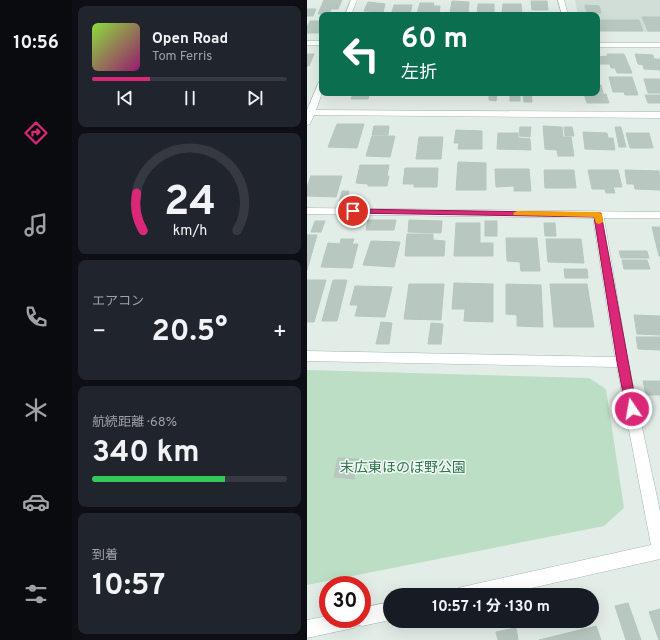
<!DOCTYPE html>
<html lang="ja">
<meta charset="utf-8">
<style>
:root{--surface:#171b24;--page:#20242c;--text:#f1f3f6;--muted:#9ea1a6;--line:#363941;--accent:#db2777}
body{margin:0;font-family:Overpass,"Noto Sans JP",sans-serif;background:var(--page);color:var(--text);height:100vh;display:flex;flex-direction:column;font-size:15px;white-space:nowrap}
*{box-sizing:border-box;margin:0}
p{font-size:13px;color:var(--muted)}
.icon{flex:none;width:22px;height:22px;fill:none;stroke:currentColor;stroke-width:2;stroke-linecap:round;stroke-linejoin:round}
.map{position:relative;flex:1;overflow:hidden}
.side{display:flex;flex-direction:column;gap:6px;padding:6px;background:#0d0f14;width:235px}
.side>*{flex:none}
.hud{position:absolute;left:12px;top:12px;width:281px;height:84px;border-radius:8px;box-shadow:0 4px 16px #0002;background:#0b6e4f;color:#fff;overflow:hidden}
.speed{position:absolute;left:12px;top:576px;display:flex;gap:8px;font-size:20px;font-weight:700;text-align:center}
.speed>*{display:grid;place-content:center;width:52px;height:52px;border-radius:50%;background:var(--surface);box-shadow:0 4px 16px #0002;line-height:1}
.speed .limit{border:6px solid #d22;background:#fff;color:#111}
.pin{position:absolute;display:grid;place-items:center;width:34px;height:34px;color:#fff;margin:-17px;border:2px solid #fff;border-radius:50%;box-shadow:0 1px 4px #0007}
.me{position:absolute;width:44px;margin:-22px;rotate:348deg;stroke-linejoin:round;filter:drop-shadow(0 0 3px #0008)}
.turn{display:flex;align-items:center;gap:14px;height:84px;padding:0 16px;font-size:18px}
.turn .icon{width:52px;height:52px;stroke-width:2.5}
.turn b{display:block;font-size:28px;line-height:34px}
.big{font-size:30px;font-weight:700;line-height:1.1}
.side .widget{flex:1;display:flex;flex-direction:column;justify-content:center;gap:6px;min-width:0;padding:0 14px;border-radius:8px;background:var(--page)}
.side .dial{align-items:center;gap:0}
.dial svg{height:104px;overflow:visible;fill:none;stroke:var(--line);stroke-width:7;stroke-linecap:round;text-anchor:middle}
.dial text{fill:var(--text);stroke:none}
.song{display:flex;align-items:center;gap:12px}
.cover{width:48px;height:48px;border-radius:6px;background:linear-gradient(135deg,hsl(90 70% 55%),hsl(320 70% 35%))}
.played{height:4px;border-radius:2px;background:linear-gradient(90deg,var(--accent) 30%,var(--line) 30%)}
.keys{display:flex;justify-content:space-around;direction:ltr}
.heat{display:flex;justify-content:space-between;align-items:center;font-size:22px;direction:ltr}
.charge{height:6px;border-radius:3px;background:linear-gradient(90deg,#34c759 68%,var(--line) 0)}
.trip{position:absolute;left:76px;top:588px;width:216px;height:40px;border-radius:20px;background:var(--surface);box-shadow:0 4px 16px #0002;font-weight:700;line-height:40px;text-align:center}
main{display:flex;flex:1;min-height:0}
.menu{display:flex;flex-direction:column;width:72px;justify-content:space-around;align-items:center;background:#090b0e;color:var(--muted)}
.menu .icon{width:28px;height:28px}
.menu .selected{color:var(--accent)}
.menu b{font-size:18px;color:var(--text)}
.map>svg:first-child{display:block}
</style>
<main>
<nav class="menu">
<b>10:56</b>
<svg class="icon selected" aria-label="directions" viewBox="0 0 24 24"><path d="M12 3l9 9-9 9-9-9zM9 14v-3h6M13 9l2 2-2 2"/></svg>
<svg class="icon" aria-label="music" viewBox="0 0 24 24"><path d="M9 18V5l10-2v13"/><circle cx="6" cy="18" r="3"/><circle cx="16" cy="16" r="3"/></svg>
<svg class="icon" aria-label="phone" viewBox="0 0 24 24"><path d="M5 4h4l2 5-3 2q2 4 5 5l2-3 5 2v4C11 20 4 13 5 4z"/></svg>
<svg class="icon" aria-label="climate" viewBox="0 0 24 24"><path d="M12 3v18M4 7l16 10M4 17L20 7"/></svg>
<svg class="icon" aria-label="car" viewBox="0 0 24 24"><path d="M5 17H2v-5l4-1 3-4h7l3 4 3 1v5h-3M9 17h6M6 11h13"/><circle cx="7" cy="17" r="2"/><circle cx="17" cy="17" r="2"/></svg>
<svg class="icon" aria-label="filters" viewBox="0 0 24 24"><path d="M4 7h16M4 17h16"/><circle cx="9" cy="7" r="2"/><circle cx="15" cy="17" r="2"/></svg>
</nav>
<section class="side">
<div class="widget">
<div class="song"><i class="cover"></i><div><b>Open Road</b><p>Tom Ferris</p></div></div>
<div class="played"></div>
<div class="keys"><svg class="icon" aria-label="previous" viewBox="0 0 24 24"><path d="M18 5L8 12l10 7zM5 5v14"/></svg><svg class="icon" aria-label="pause" viewBox="0 0 24 24"><path d="M8 5v14M16 5v14"/></svg><svg class="icon" aria-label="next" viewBox="0 0 24 24"><path d="M6 5l10 7-10 7zM19 5v14"/></svg></div>
</div>
<div class="widget dial"><svg viewBox="0 0 100 80">
<path d="M14 69A42 42 0 1 1 86 69"/>
<path d="M14 69A42 42 0 0 1 9 40" stroke="#db2777"/>
<text x="50" y="56" font-size="32" font-weight="700">24</text>
<text x="50" y="72" font-size="11">km/h</text>
</svg></div>
<div class="widget"><p>エアコン</p>
<div class="heat"><a>−</a><b class="big">20.5°</b><a>+</a></div>
</div>
<div class="widget"><p>航続距離 · 68%</p><b class="big">340 km</b><div class="charge"></div></div>
<div class="widget"><p>到着</p><b class="big">10:57</b></div>
</section>
<div class="map">
<svg width="353" height="640" viewBox="0 0 353 640">
<rect width="100%" height="100%" fill="#e3ede8"/>
<path fill="#d1ddd7" d="M268,0h85v32l-63,-1v-16h-19z"/>
<path fill="#bcdec5" d="M0,370l282,8 17,11 18,119 -20,18 -297,59z"/>
<g fill="#b8c8c1" stroke="#b5c7bf">
<path d="M17,0h18l-4,9h-7l-2,5h-11z"/>
<path d="M145,1l17,1 -1,12 -18,-1z"/>
<path d="M224,1h16l1,9h-16z"/>
<path d="M61,2l17,2 -2,8 -19,-1z"/>
<path d="M113,3h14l-1,3h7l-1,8h-22z"/>
<path d="M171,4h16v11h-17z"/>
<path d="M196,4h18l1,10 -20,-1z"/>
<path d="M87,5h18l-2,10h-19z"/>
<path d="M278,5l14,1 2,7h-14z"/>
<path d="M0,9h9l-3,7h-6z"/>
<path d="M335,17h18v14h-12z"/>
<path d="M290,20h42l4,11h-43z"/>
<path d="M3,21h12v12h-15v-6z"/>
<path d="M0,54h7l-5,12h-2z"/>
<path d="M300,54h17l8,19h-15l-2,-5h-4l-1,-4h-10l-3,-7 11,-1z"/>
<path d="M328,54l18,1 1,4h6v11l-16,-1 -1,-4 -5,-1z"/>
<path d="M302,77h23l6,18h-13l-1,-3h-11z"/>
<path d="M337,79h16v14h-12z"/>
<path d="M290,85h4l2,8h-6z"/>
<path d="M42,93h21l-2,6h-17l2,-5z"/>
<path d="M182,93h8l-1,8 -7,-1z"/>
<path d="M216,93h8l1,9h-8z"/>
<rect x="203" y="94" width="10" height="7"/>
<path d="M277,94h22l3,9h-22z"/>
<path d="M338,95h15v8h-12z"/>
<path d="M30,124h27l-7,24 -29,-1z"/>
<path d="M67,126h15l-1,9h-16z"/>
<path d="M236,126l19,1 1,10h8l3,19h-16l-1,-6 -12,-1z"/>
<path d="M213,127h11l-1,10 -11,-1z"/>
<path d="M257,127h8l2,9h-9z"/>
<path d="M308,127h6l5,20h-7z"/>
<path d="M149,130l26,1v18h-24l1,-6h-5z"/>
<path d="M276,132l24,1 1,5h5l2,12 -30,-1z"/>
<path d="M191,133h20v5l12,1 1,11 -34,-1z"/>
<path d="M319,133h23l4,15h-23z"/>
<path d="M65,136h23l-5,21 -24,-1z"/>
<path d="M112,137h24l-2,22h-25z"/>
<path d="M151,162l28,1v27h-30z"/>
<path d="M53,165h29l-2,11h2l-2,10h-19v-2l-12,-1z"/>
<path d="M98,168h33l-1,19h-23v-3h-11z"/>
<path d="M188,169h34l2,22h-17v-5l-18,1z"/>
<path d="M237,170h30l2,18h-31z"/>
<path d="M281,170h30l4,17h-9l2,6h-9l-1,-4h-13z"/>
<path d="M318,170l34,1 1,19 -25,-1 -1,-5h-7z"/>
<path d="M4,176h31l-6,21 -29,-1v-9z"/>
<path d="M35,191h7l-2,11h-8z"/>
<path d="M61,220h28l-2,10h-28z"/>
<path d="M102,220l33,1 -1,12 -33,-1z"/>
<path d="M8,221h10l-4,11h-10z"/>
<rect x="178" y="221" width="12" height="15"/>
<path d="M149,223h24v20h13v13h-39z"/>
<path d="M237,223h11l1,13h-11z"/>
<path d="M345,227h8v29h-1z"/>
<path d="M100,234h26v6l12,1 -1,15h-39z"/>
<path d="M0,235h10l-10,35z"/>
<path d="M199,238h31l3,33h-19l-1,-9 -13,-1z"/>
<path d="M34,239h13l-2,5h6l-6,24 -31,-1 7,-24 12,1z"/>
<path d="M239,239h35l3,24 -36,-1z"/>
<path d="M64,241l29,1 -6,25 -31,-2z"/>
<path d="M312,251h28l2,7h-28z"/>
<path d="M315,260h25l3,9h-26z"/>
<path d="M257,269h23l1,9h-23z"/>
<path d="M0,280h19l-12,42h-7z"/>
<path d="M26,280h14l-10,41h-15z"/>
<path d="M147,283l39,1v38l-29,-1 1,-12h-13z"/>
<path d="M102,284h35l-3,36 -37,-1z"/>
<path d="M199,284l35,1 2,42 -26,-1v-11l-11,-1z"/>
<path d="M243,284h37l7,43h-40z"/>
<path d="M48,286l37,1 -7,30 -30,-1 3,-11h-8z"/>
<path d="M327,315l26,1v19l-23,-1z"/>
<path d="M74,322l11,1 -3,21h-13z"/>
<path d="M124,323l12,1 -2,20h-13z"/>
<path d="M329,337h24v13l-22,-1z"/>
<path d="M336,381h17v14h-14z"/>
<path d="M31,458l20,1 -4,20 -20,-2z"/>
<path d="M321,603l13,37h-15l-11,-34z"/>
<path d="M353,609v31h-1l-10,-28z"/>
<path d="M289,626l5,14h-62z"/>
<path d="M209,628l2,12h-20l-2,-8z"/>
</g>
<g fill="none" stroke-linecap="round" stroke-linejoin="round">
<defs>
<g id="minor">
<path d="M44,0h6l-6,15h-6z"/>
<path d="M251,0h6l4,15h-6z"/>
<rect x="0" y="41" width="15" height="4"/>
<rect x="290" y="43" width="63" height="4"/>
<path d="M12,82h3v11l-6,17 344,2v6l-346,-3 -4,9 -3,1v-15z"/>
<path d="M0,208l353,4v6h-56l24,144 32,149v48l-160,36h-46l2,-6 6,-2 189,-42 -34,-178 -310,-6v-10l308,6 -22,-139 -286,-4z"/>
<path d="M83,602v18l-28,6 -3,-1 -6,3 -46,10v-18l21,-4v3h34v-11z"/>
</g>
</defs>
<use href="#minor" stroke="#a5b5af" stroke-width="1"/>
<use href="#minor" fill="#fff" fill-rule="evenodd"/>
</g>
<path fill="#db2777" stroke="#8e194d" d="M46,209l248,4 36,196 -2,3 -3,1 -4,-1 -2,-3 -9,-47 -23,-145 -244,-4 -1,-2z"/>
<path fill="#f59e0b" d="M210,211l81,1 4,2 1,8 -4,2 -3,-1 -2,-6 -80,-2 -1,-2z"/>
<g text-anchor="middle" dominant-baseline="central" stroke-width="3" stroke-linejoin="round" paint-order="stroke">
<g font-size="14" fill="#2c7648" stroke="#f3f9f6">
<text x="96" y="468">末広東ほのぼ野公園</text>
</g>
</g>
</svg>
<div class="speed"><div class="limit">30</div></div>
<div class="pin" style="left:46px;top:211px;background:#d93025"><svg class="icon" aria-label="arrive" viewBox="0 0 24 24"><path d="M6 21V4h12l-3 4 3 4H6"/></svg></div>
<svg class="me" style="left:325px;top:409px" viewBox="-20 -20 40 40"><circle r="17" fill="#db2777" stroke="#fff" stroke-width="3"/><path d="M0-11L8 9 0 5-8 9z" fill="#fff"/></svg>
<div class="trip">10:57 · 1 分 · 130 m</div>
<div class="hud">
<div class="turn"><svg class="icon" aria-label="left" viewBox="0 0 24 24"><path d="M17 20v-9H6M10 6l-5 5 5 5"/></svg><div><b>60 m</b>左折</div></div>
</div>
</div>
</main>
